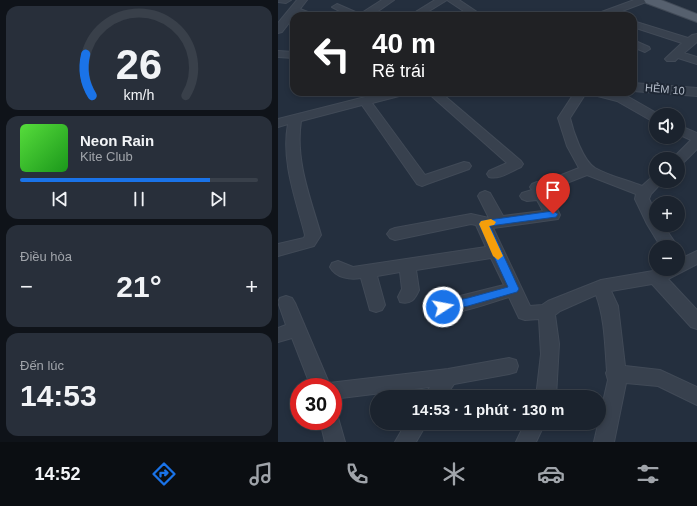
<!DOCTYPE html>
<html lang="vi">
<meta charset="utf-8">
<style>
:root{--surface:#1b232e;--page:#282f3a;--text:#f1f3f6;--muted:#a0a4aa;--line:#39404a;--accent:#1a73e8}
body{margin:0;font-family:Arial,sans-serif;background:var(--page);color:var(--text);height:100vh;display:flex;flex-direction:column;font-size:15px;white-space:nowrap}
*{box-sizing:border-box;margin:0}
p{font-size:13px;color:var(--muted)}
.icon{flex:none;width:22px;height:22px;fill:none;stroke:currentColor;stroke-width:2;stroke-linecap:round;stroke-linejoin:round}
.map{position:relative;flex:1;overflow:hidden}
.sheet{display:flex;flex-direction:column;gap:6px;padding:6px;background:#0f1319;width:278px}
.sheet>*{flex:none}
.banner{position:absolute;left:12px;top:12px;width:347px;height:84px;border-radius:12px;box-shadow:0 2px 6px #0003,0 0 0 1px var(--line);background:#202124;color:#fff;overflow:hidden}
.controls{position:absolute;left:371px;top:108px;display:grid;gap:8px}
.controls a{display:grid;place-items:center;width:36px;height:36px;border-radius:50%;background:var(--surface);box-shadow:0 2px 6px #0003,0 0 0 1px var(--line);font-size:20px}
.speed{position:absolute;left:12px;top:378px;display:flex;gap:8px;font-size:20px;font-weight:700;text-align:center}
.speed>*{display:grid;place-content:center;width:52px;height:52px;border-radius:50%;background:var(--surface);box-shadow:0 2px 6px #0003,0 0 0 1px var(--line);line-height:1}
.speed .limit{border:6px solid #d22;background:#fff;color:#111}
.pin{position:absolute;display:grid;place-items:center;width:34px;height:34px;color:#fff;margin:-41px -17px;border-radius:50% 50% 50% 0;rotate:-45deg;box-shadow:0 0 4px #0007}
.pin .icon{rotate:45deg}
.me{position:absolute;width:44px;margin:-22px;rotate:79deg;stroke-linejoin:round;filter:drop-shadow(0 0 3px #0008)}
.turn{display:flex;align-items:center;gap:14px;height:84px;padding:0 16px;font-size:18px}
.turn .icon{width:52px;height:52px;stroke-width:2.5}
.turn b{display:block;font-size:28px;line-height:34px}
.big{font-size:30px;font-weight:700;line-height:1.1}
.sheet .widget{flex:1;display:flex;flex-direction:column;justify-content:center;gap:6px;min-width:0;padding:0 14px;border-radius:12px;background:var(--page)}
.sheet .dial{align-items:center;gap:0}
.dial svg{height:104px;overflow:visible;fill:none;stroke:var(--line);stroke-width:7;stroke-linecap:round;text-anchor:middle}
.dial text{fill:var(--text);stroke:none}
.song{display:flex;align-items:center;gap:12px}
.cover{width:48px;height:48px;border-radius:6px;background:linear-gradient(135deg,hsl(110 70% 55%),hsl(120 70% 35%))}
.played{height:4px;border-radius:2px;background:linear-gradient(90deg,var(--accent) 80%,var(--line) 80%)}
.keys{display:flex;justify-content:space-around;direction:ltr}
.heat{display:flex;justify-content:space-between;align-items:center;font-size:22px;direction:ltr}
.trip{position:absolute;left:92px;top:390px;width:236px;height:40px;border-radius:20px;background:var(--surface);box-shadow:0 2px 6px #0003,0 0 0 1px var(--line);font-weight:700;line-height:40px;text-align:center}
.menu{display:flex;height:64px;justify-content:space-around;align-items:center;background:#0b0e12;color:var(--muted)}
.menu .icon{width:28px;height:28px}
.menu .active{color:var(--accent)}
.menu b{font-size:18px;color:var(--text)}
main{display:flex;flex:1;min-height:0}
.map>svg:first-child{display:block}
</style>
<main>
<section class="sheet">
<div class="widget dial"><svg viewBox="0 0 100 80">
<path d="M14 69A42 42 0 1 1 86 69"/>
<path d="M14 69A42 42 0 0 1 9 37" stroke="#1a73e8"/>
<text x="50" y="56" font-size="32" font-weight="700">26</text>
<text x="50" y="72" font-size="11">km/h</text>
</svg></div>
<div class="widget">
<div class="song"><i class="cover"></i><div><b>Neon Rain</b><p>Kite Club</p></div></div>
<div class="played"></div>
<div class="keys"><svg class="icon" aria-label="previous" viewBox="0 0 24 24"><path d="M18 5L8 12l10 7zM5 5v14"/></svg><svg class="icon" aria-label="pause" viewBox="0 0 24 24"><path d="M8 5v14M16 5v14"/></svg><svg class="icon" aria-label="next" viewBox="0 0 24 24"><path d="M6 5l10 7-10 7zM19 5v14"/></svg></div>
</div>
<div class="widget"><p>Điều hòa</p>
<div class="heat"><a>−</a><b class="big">21°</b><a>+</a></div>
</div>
<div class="widget"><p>Đến lúc</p><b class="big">14:53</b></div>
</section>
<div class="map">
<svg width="419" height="442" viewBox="0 0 419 442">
<rect width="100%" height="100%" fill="#242f3e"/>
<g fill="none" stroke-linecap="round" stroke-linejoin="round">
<defs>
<g id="minor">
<path d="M0,0h13l-5,3 -8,-1z"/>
<path d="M19,0h10l-7,9 13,5 1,2h-14l-4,-2 -14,18 -4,1v-10z"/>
<path d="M104,0h12l-23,16h-22l-17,-9 5,-3 23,10z"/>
<path d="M157,0h12l-26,16h-12z"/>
<path d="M169,0h12l24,16h-12z"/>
<path d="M356,0h14l-2,2 -37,14h-14l1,-2z"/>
<path d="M355,21l55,17 4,-3 5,-1v8l-13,11 13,4v7l-19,-6 -3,3h-8l-2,-2 2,-2 15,-14 -49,-16z"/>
<path d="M355,40l16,7 1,2 -5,3 -12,-5z"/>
<path d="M0,51l16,1v6l-16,-1z"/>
<path d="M355,83l64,5v8l-64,-5z"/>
<path d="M107,92h20l-2,3 -31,8 53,72 39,-13 5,1 2,3 -2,3 -42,15 -5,2 -5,-2 -55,-79 -61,16c-6,39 9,76 20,114l-7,11 -36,10v-12l26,-6 1,-3c-9,-36 -24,-73 -17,-111l-10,3v-8z"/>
<path d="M149,92h13l81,69 2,3 -2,3c-10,4 -21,13 -32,10l-2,-3 2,-3 18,-8z"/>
<path d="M297,92h34l16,3 35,20h-4v7l-4,-1 -35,-20 -31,-8 -16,25c3,13 13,43 25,50 14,8 32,12 47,18l9,-8 5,-2v5h7l-12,13 -2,5 7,14v12h7l15,22h-17l-14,-23 -12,-25 1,-5 -49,-19 -28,11 -5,-2 -2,-3 2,-3 25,-10 -12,-22 -9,-28z"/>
<path d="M400,125l19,8v16l-14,14 -5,1v-5h-6l19,-19 -13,-6z"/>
<path d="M259,182c10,3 18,23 23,33l-2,4 -65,9 37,78 12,-1 6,-4 53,-21 52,-9 5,-2h20v-9l19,-9v13l-29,15 29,31v19l-6,-2 -39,-43 -41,7 7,15 7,60 35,4 37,17v18l-39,-19 -32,-3 -12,59h-20l14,-62 -2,-7 1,-2c-2,-25 -2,-52 -11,-76l-36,16 -5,4 4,29 -3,53h-20l5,-43 -2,-35 -14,1 -6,-2 -10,-21c-24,7 -59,22 -82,14l-3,-5 3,-5c8,-2 13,-4 21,-2l56,-14 -13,-27 -75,12 3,20c-4,9 -8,15 -19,12l-2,-5 4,-8 -2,-17 -23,4 8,29 -3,5 -6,2 -6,-2 -9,-32c-11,2 -25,0 -31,-11l2,-4 6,-2 15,6 133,-20 -10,-22 -5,-1 -76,16 -5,-2 -3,-4 3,-4 5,-2 76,-14 18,4 -11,-22 2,-3 5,-2 5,2 13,23 40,-5 -6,-11 -10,1 -5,-2 -2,-3 2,-3 10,-3 -2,-3 2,-3z"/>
<path d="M8,296l6,2 3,5 34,80 119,-14 61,-11 7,2 2,6 -2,6 -7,2 -55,10 -9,13h-21l6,-10 -97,12v-12h-22l-19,-49 -14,4v-14l8,-3 -8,-23 2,-4z"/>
<path d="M55,413l4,1 8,28h-20l-5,-21h13z"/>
<path d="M128,423h21l-11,19h-21z"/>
<path d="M247,423h20l-9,19h-20z"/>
</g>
<path id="major" d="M366,0h17l36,14v8l-51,-19z"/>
</defs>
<use href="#minor" stroke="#414a57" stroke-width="2"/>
<use href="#major" stroke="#414a57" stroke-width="2"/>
<use href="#minor" fill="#38414e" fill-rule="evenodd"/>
<use href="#major" fill="#56606e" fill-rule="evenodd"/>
</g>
<path fill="#1a73e8" stroke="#114b97" d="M275,211l5,3 -2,3 -66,9 29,63 -2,3 -49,14 -25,5 -4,-1 -1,-3 1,-3 29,-6 40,-11 -29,-63 2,-3z"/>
<path fill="#f59e0b" d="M213,219l5,3 -2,3 -5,1 14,30 -5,4 -5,-4 -14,-32 2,-3z"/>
<g text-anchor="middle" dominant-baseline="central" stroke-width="4" stroke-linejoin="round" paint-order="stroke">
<g font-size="11" fill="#b4bcc9" stroke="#1d2633">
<text transform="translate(387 89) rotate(5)">HẺM 10</text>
</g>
</g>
</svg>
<div class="controls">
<a><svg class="icon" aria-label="sound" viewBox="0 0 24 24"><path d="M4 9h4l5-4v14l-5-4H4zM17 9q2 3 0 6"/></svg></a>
<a><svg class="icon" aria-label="search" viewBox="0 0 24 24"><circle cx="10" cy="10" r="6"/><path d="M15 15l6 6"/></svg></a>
<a>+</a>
<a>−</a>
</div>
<div class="speed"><div class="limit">30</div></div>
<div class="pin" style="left:275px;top:214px;background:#d93025"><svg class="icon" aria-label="arrive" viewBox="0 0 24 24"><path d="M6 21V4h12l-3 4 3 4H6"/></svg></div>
<svg class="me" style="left:165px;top:307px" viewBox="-20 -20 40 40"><circle r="17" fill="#1a73e8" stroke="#fff" stroke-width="3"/><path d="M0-11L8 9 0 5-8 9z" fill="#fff"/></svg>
<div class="trip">14:53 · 1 phút · 130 m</div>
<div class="banner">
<div class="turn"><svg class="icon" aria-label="left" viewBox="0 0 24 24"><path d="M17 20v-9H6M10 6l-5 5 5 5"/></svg><div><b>40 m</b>Rẽ trái</div></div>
</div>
</div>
</main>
<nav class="menu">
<b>14:52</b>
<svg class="icon active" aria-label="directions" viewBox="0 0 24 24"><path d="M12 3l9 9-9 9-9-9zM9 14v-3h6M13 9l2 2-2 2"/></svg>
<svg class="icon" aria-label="music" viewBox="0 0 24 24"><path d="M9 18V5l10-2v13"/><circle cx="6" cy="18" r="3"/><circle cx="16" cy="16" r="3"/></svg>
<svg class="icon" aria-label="phone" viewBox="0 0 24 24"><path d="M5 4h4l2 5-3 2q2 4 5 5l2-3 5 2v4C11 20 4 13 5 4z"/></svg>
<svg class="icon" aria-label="climate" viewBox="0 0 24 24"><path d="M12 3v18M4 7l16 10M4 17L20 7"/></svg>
<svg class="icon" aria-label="car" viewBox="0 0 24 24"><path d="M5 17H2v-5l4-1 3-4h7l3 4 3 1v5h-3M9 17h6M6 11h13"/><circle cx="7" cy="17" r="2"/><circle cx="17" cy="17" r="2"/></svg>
<svg class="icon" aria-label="filters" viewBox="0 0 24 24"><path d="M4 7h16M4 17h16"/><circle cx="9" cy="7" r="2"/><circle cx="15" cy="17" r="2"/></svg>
</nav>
